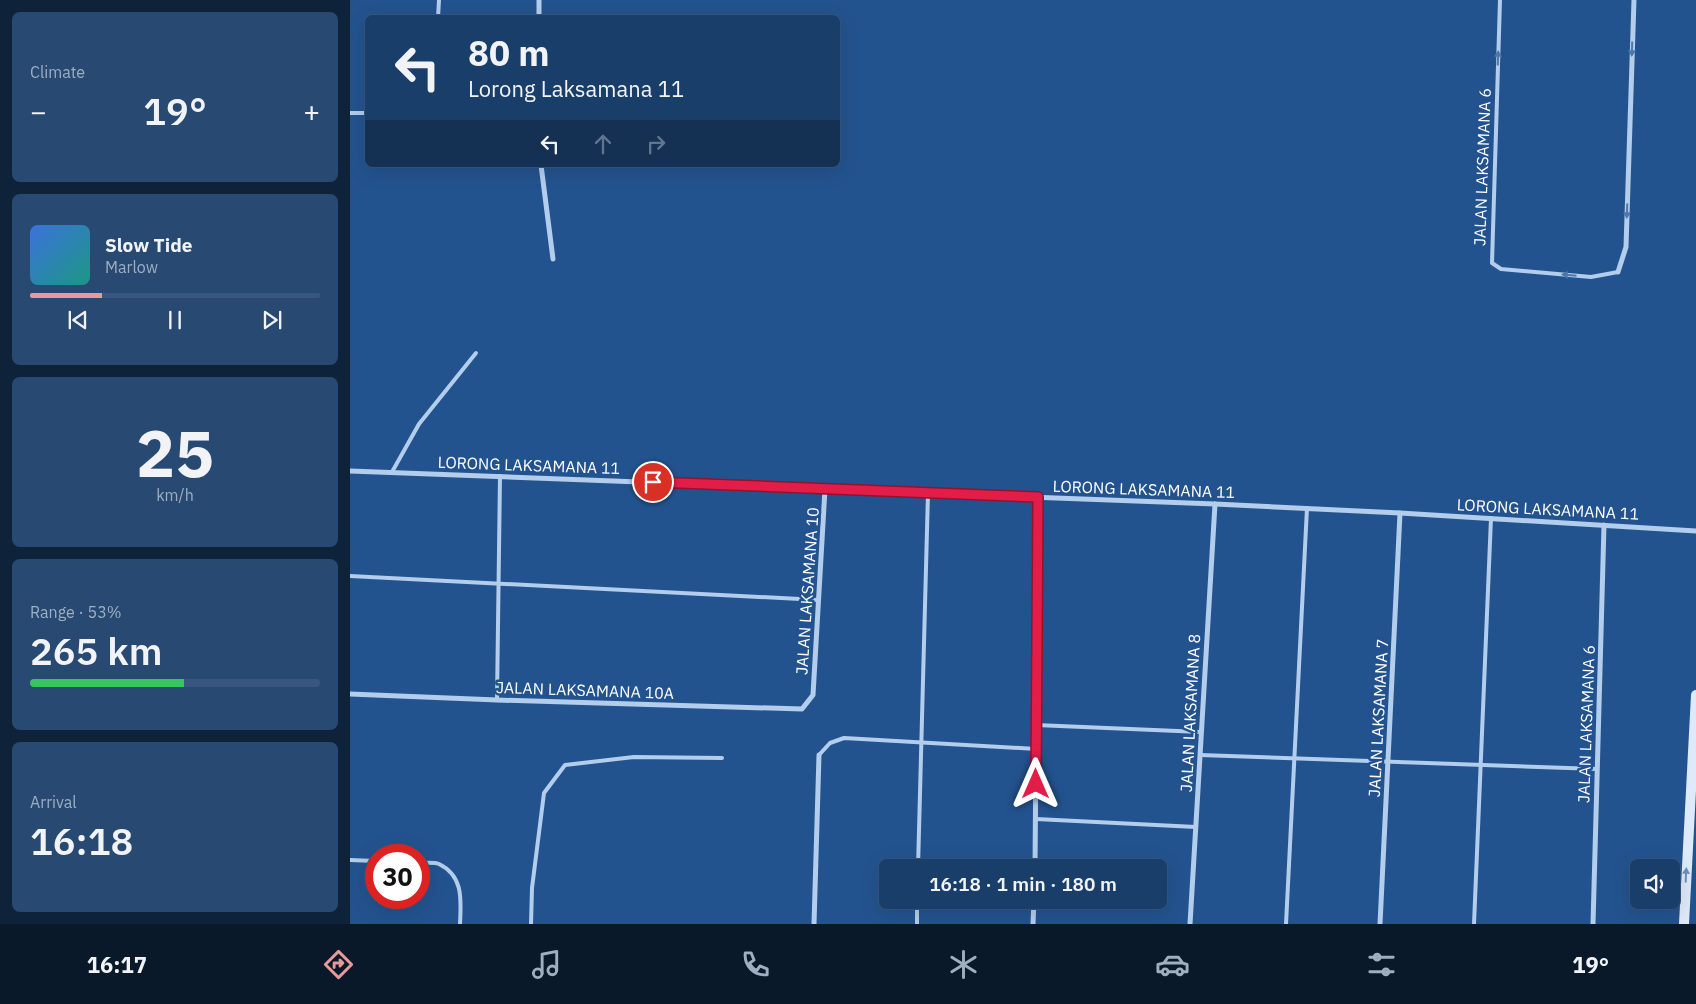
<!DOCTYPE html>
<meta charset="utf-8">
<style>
:root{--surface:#1a3e6a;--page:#274972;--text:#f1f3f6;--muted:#9faec1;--line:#38577e;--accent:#e69b98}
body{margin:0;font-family:"IBM Plex Sans",sans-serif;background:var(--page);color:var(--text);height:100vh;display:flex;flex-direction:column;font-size:19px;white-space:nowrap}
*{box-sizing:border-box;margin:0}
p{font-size:16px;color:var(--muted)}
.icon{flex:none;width:28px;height:28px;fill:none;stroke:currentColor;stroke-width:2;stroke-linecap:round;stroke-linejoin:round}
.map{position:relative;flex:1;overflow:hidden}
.panel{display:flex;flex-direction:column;gap:12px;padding:12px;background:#0e223a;width:350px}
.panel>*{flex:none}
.banner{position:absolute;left:15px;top:15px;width:475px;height:152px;border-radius:8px;box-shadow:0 5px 20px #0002,0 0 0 1px var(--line);background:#1a3e6a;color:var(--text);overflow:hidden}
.buttons{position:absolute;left:1280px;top:859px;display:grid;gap:10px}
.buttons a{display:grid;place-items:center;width:50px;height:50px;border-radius:8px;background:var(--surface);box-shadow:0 5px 20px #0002,0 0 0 1px var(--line);font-size:25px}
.speed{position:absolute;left:15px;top:844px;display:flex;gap:10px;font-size:25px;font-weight:700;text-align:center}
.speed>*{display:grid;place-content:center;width:65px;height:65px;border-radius:50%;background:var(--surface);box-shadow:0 5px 20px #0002,0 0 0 1px var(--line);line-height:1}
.speed .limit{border:8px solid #d22;background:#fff;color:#111}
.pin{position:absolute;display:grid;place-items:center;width:42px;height:42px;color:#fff;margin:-21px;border:2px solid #fff;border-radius:50%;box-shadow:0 1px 5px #0007}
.me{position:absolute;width:55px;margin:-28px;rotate:0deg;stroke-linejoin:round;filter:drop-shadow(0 0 4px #0008)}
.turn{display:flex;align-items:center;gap:18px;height:105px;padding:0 20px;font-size:22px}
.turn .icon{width:65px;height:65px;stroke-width:2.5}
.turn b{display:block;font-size:35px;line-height:42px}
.lanes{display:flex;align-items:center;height:48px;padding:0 20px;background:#0003;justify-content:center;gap:25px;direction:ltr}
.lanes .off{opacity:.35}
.big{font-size:38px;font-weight:600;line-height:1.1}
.panel .widget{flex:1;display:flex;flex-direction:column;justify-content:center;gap:8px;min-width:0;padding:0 18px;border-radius:8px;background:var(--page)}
.panel .dial{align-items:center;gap:0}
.dial b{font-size:65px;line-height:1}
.song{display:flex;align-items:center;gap:15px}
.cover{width:60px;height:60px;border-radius:8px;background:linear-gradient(135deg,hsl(220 70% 55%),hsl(170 70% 35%))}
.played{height:5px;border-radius:2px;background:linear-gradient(90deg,var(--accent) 25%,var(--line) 25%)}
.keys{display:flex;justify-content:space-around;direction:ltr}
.heat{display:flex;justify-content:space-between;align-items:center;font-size:28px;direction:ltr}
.charge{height:8px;border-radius:4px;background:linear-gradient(90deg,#34c759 53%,var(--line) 0)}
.trip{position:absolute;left:529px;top:859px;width:288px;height:50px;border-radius:8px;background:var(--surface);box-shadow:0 5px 20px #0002,0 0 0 1px var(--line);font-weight:600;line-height:50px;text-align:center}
.dock{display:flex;height:80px;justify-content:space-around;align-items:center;background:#0a192a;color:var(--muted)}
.dock .icon{width:35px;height:35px}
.dock .on{color:var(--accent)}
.dock b{font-size:22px;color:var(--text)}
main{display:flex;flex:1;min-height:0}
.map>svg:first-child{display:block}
</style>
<main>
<section class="panel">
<div class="widget"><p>Climate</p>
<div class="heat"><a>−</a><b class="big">19°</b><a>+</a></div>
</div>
<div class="widget">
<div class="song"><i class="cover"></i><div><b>Slow Tide</b><p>Marlow</p></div></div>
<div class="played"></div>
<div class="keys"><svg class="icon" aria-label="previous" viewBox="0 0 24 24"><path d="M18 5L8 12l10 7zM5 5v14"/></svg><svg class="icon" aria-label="pause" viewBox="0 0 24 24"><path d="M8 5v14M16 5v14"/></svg><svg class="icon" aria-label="next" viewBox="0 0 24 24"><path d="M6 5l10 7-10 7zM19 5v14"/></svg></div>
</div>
<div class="widget dial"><b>25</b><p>km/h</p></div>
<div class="widget"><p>Range · 53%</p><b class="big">265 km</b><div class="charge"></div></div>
<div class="widget"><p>Arrival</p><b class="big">16:18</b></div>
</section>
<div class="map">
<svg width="1346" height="924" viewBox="0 0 1346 924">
<rect width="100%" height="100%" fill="#23538e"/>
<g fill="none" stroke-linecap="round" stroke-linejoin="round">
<g stroke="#b3cdec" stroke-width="4">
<path d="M1150,0l-8,263 9,6 90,8 27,-5"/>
<path d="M88,18l1,-18"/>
<path d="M0,113h18"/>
<path d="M42,472l27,-48 57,-71"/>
<path d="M0,576l469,24"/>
<path d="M147,700l3,-224"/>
<path d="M686,725l165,7"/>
<path d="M469,755l11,-12 14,-5 192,11"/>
<path d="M850,755l397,14"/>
<path d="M686,819l160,8"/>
<path d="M0,860l26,1"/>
<path d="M69,863c6,0 15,-1 20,1 25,12 22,37 21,60"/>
<path d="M568,868l10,-375"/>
<path d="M181,924l1,-36 12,-95 21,-28 69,-8 88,1"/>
<path d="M567,924v-24"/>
<path d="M936,924l21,-416"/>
<path d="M1124,924l17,-406"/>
</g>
<g stroke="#b3cdec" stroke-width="5">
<path d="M189,18v-18"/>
<path d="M191,165l12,94"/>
<path d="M1268,272l8,-25 8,-247"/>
<path d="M0,471l865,33 185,9 296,18"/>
<path d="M0,694l147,6 305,9 11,-14 12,-206"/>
<path d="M685,868l3,-371"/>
<path d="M464,924l5,-169"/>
<path d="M683,924l1,-24"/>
<path d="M840,924l25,-420"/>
<path d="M1030,924l20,-411"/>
<path d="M1243,924l11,-399"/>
</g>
<path stroke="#deeaf9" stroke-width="10" d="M1334,924l12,-229"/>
</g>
<defs><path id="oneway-solid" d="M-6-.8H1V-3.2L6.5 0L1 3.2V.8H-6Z" transform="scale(1.25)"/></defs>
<g fill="#4e78aa">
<use href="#oneway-solid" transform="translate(1282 49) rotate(92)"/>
<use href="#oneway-solid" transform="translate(1148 58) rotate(-88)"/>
<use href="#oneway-solid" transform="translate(1277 211) rotate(92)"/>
<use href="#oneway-solid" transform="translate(1219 275) rotate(-175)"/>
</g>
<use fill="#6e8fb9" href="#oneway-solid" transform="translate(1336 875) rotate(-87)"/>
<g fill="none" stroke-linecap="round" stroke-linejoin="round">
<defs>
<path id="route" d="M303,482l385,15 -2,287"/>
</defs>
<use href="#route" stroke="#92132f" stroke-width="12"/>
<use href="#route" stroke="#e11d48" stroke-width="9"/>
</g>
<g text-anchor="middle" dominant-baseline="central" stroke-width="5" stroke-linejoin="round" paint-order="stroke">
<g font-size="16" fill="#fff" stroke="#23538e">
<text transform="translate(1132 167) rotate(-88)">JALAN LAKSAMANA 6</text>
<text transform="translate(179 465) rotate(2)">LORONG LAKSAMANA 11</text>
<text transform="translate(794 489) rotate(2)">LORONG LAKSAMANA 11</text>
<text transform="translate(1198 509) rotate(3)">LORONG LAKSAMANA 11</text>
<text transform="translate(457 591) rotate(-86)">JALAN LAKSAMANA 10</text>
<text transform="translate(235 690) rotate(2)">JALAN LAKSAMANA 10A</text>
<text transform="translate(840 713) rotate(-87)">JALAN LAKSAMANA 8</text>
<text transform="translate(1028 718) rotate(-87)">JALAN LAKSAMANA 7</text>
<text transform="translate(1236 724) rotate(-88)">JALAN LAKSAMANA 6</text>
</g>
</g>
</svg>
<div class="buttons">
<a><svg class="icon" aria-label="sound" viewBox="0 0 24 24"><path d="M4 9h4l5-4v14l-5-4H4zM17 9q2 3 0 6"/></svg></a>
</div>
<div class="speed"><div class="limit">30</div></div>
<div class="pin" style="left:303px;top:482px;background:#d93025"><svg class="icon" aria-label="arrive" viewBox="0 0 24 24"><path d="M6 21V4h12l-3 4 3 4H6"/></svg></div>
<svg class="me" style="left:686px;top:784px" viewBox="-20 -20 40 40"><path d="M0-17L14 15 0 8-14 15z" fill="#e11d48" stroke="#fff" stroke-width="4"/></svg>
<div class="trip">16:18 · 1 min · 180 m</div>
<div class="banner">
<div class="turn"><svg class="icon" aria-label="left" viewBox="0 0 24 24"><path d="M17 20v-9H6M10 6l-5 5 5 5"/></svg><div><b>80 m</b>Lorong Laksamana 11</div></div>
<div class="lanes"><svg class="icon" aria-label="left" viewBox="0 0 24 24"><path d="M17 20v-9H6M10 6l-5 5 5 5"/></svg><svg class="icon off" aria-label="ahead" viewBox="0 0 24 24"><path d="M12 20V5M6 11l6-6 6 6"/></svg><svg class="icon off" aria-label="right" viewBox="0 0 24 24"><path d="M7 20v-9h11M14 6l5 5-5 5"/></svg></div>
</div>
</div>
</main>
<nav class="dock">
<b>16:17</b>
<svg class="icon on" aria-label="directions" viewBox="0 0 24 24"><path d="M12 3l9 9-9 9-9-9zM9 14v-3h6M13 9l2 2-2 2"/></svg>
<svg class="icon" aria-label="music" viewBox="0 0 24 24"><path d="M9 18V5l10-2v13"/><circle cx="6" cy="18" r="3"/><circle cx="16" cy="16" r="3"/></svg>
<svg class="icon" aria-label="phone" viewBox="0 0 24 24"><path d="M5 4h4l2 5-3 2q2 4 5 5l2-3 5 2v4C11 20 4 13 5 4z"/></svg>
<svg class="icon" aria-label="climate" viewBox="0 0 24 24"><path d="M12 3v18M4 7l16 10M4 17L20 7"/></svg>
<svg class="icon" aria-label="car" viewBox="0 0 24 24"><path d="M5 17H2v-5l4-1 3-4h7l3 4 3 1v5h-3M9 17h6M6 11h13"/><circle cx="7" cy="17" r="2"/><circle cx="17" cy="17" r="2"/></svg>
<svg class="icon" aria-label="filters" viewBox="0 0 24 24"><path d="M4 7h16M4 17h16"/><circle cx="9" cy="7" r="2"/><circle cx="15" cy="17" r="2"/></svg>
<b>19°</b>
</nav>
